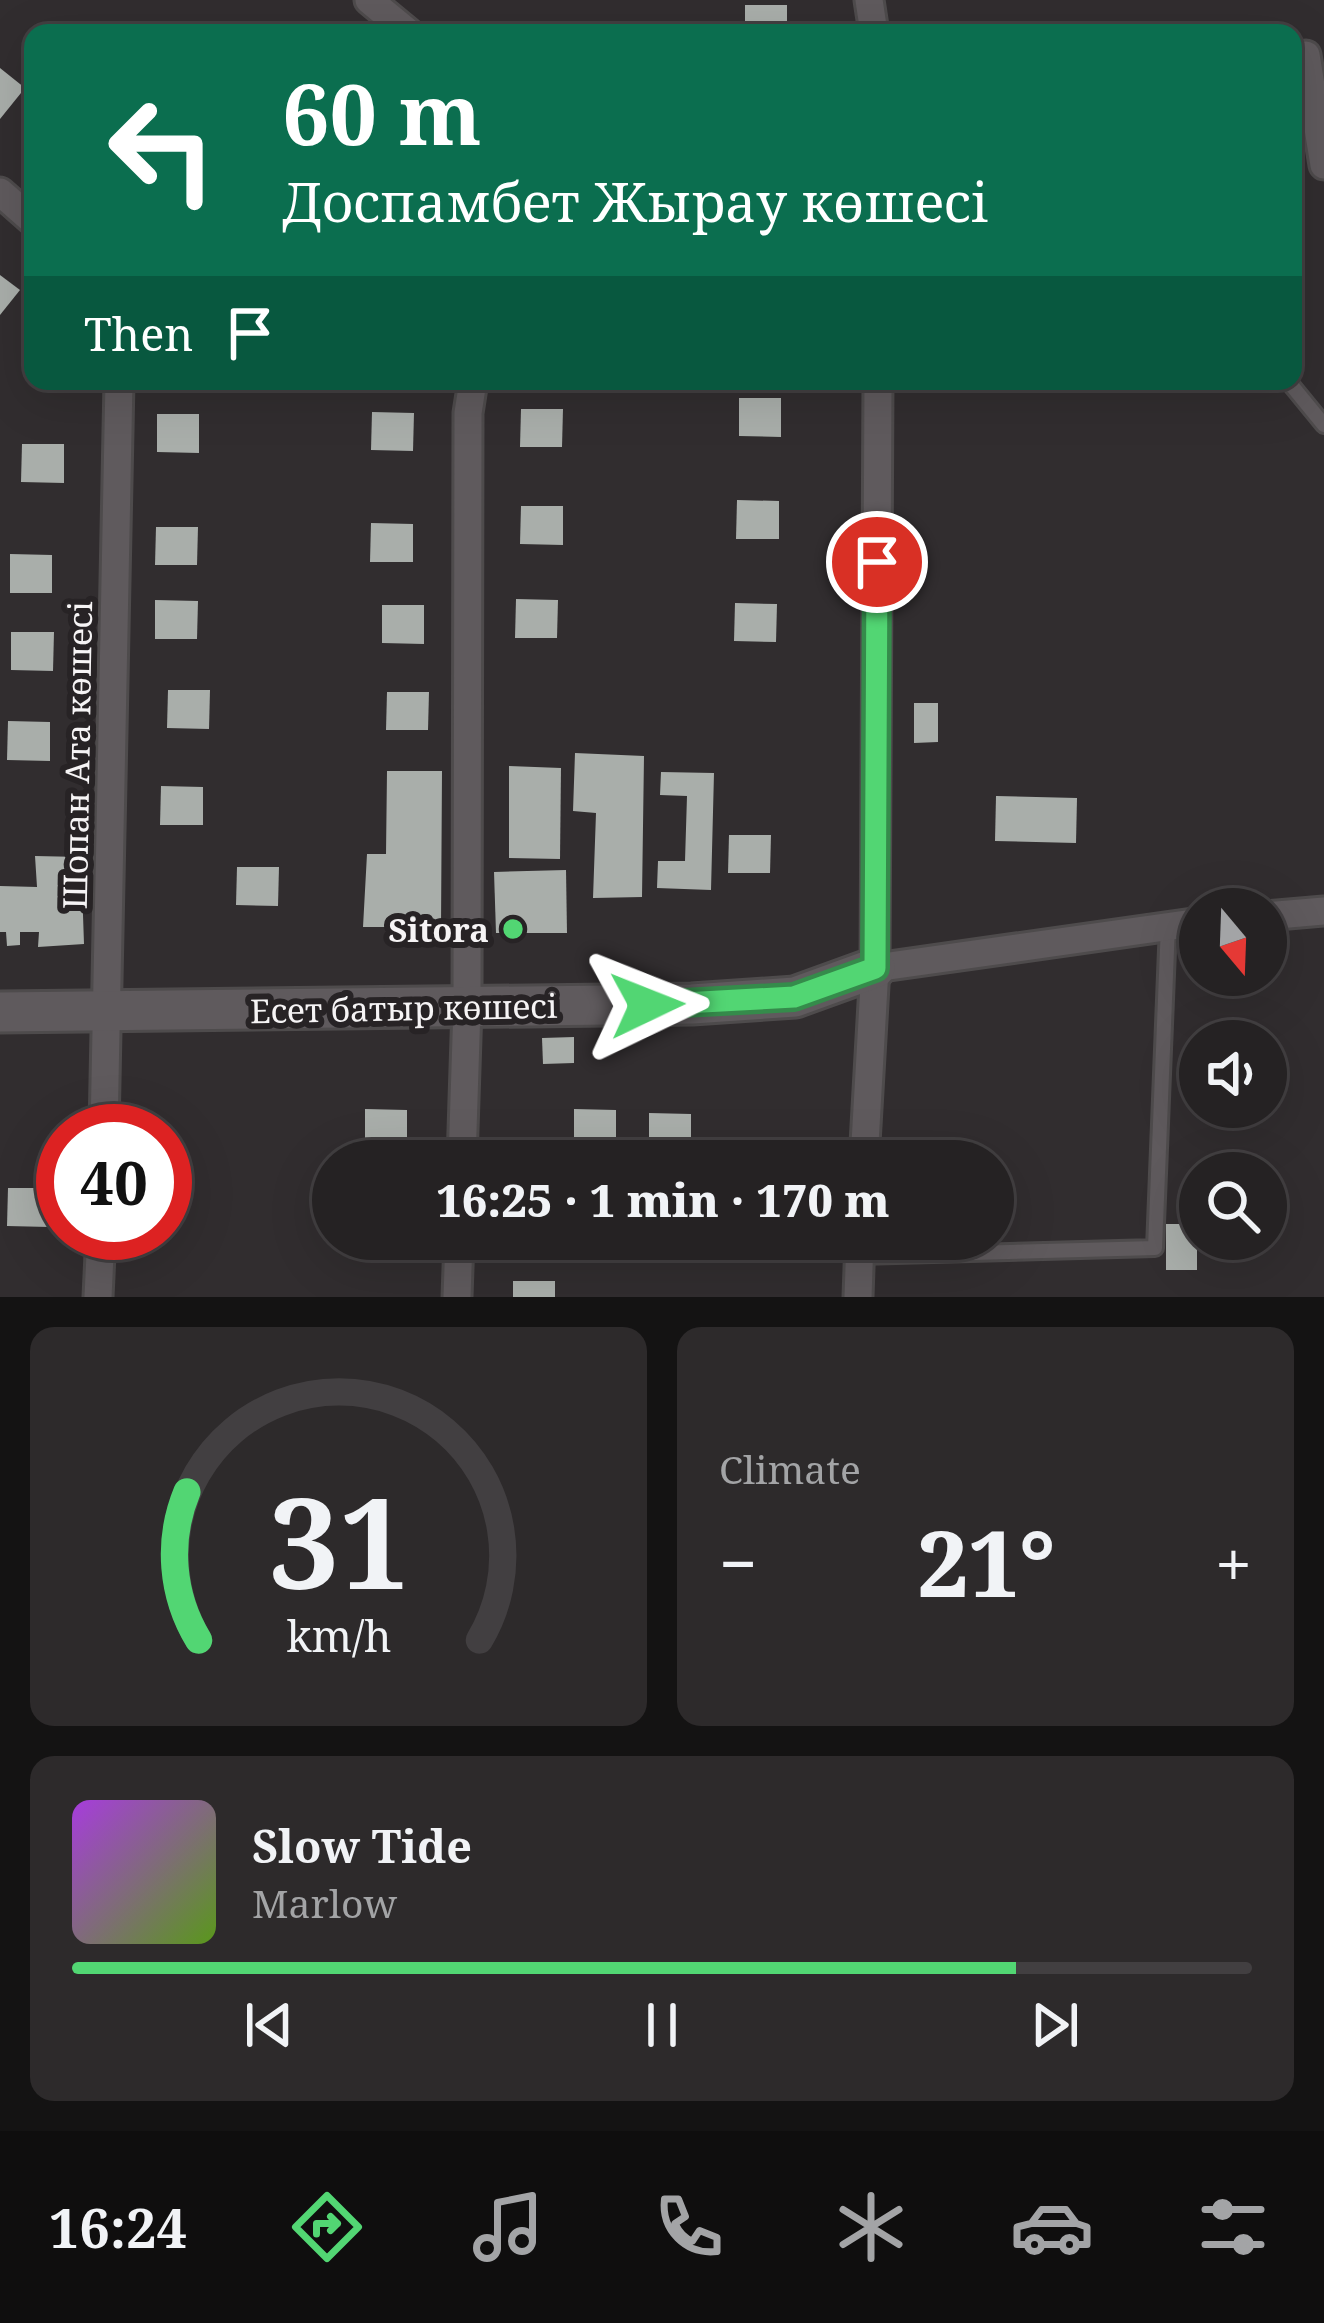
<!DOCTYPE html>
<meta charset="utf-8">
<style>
:root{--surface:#252223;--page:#2d2a2b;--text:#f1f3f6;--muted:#a3a4a6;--line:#423f41;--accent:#52d673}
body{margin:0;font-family:"Noto Serif",serif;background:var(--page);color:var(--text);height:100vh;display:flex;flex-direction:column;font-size:45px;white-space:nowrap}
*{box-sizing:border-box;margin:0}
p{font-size:39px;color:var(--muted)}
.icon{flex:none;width:66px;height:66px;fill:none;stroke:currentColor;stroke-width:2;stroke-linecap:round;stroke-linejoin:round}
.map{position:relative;height:1297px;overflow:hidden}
.drawer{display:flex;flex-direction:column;gap:30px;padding:30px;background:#141313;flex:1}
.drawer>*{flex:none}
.hud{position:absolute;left:24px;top:24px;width:1278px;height:366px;border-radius:24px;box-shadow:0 12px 48px #0002,0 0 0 3px var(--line);background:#0b6e4f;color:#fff;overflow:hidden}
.needle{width:78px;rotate:161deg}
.tools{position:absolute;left:1179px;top:888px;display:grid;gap:24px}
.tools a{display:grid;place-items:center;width:108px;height:108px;border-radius:50%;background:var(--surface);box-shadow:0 12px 48px #0002,0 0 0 3px var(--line);font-size:60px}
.speed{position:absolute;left:36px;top:1104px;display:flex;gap:24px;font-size:60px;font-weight:700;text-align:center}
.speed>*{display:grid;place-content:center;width:156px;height:156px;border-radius:50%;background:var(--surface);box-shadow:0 12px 48px #0002,0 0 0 3px var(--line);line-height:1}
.speed .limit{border:18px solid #d22;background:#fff;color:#111}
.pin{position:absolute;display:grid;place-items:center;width:102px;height:102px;color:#fff;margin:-51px;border:6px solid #fff;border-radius:50%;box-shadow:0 3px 12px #0007}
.me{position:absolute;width:132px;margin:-66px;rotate:88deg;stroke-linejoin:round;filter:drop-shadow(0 0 9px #0008)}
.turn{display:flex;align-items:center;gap:42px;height:252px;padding:0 60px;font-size:54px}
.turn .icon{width:156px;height:156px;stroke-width:2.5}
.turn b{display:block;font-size:84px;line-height:102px}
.then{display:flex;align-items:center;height:114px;padding:0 60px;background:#0003;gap:24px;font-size:45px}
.big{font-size:90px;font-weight:800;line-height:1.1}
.drawer .card{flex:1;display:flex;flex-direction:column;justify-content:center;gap:18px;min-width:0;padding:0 42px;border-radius:24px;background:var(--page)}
.drawer .dial{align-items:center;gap:0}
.dial svg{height:312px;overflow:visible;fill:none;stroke:var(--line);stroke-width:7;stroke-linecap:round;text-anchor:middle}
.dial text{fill:var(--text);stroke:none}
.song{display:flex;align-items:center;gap:36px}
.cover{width:144px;height:144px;border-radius:18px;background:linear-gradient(135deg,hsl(280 70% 55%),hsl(90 70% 35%))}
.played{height:12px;border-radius:6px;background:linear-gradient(90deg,var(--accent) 80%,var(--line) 80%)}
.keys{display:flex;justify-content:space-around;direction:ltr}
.heat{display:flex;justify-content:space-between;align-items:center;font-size:66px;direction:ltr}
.drawer .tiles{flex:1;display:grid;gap:30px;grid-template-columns:1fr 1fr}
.card:last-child{grid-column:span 2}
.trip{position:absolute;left:312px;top:1140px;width:702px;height:120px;border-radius:60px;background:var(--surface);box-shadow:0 12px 48px #0002,0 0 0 3px var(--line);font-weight:800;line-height:120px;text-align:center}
.menu{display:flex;height:192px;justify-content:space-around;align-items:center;background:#0f0e0e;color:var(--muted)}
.menu .icon{width:84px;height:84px}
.menu .active{color:var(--accent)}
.menu b{font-size:54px;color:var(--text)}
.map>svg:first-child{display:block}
</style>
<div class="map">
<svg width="1324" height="1297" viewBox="0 0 1324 1297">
<rect width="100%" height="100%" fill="#312d2f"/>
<g fill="#a9aeaa">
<rect x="745" y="5" width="42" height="28"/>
<path d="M0,68l25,20 -25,31z"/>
<path d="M0,275l20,15 -20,25z"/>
<path d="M739,398h42v39l-42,-1z"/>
<path d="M521,409h42l-1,38h-42z"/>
<path d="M372,412l42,1 -1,38 -42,-1z"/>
<path d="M157,414h42v39l-42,-1z"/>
<path d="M22,444h42v39l-43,-1z"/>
<path d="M737,500l42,1v38h-43z"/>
<path d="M521,506h42v39l-43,-1z"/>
<path d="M371,523l42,1v38h-43z"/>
<path d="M156,527h42l-1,38h-42z"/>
<path d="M10,554l42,1v38h-42z"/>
<path d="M516,599l42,1 -1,38h-42z"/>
<path d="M155,600l43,1 -1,38h-42z"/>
<path d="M735,603l42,1 -1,38 -42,-1z"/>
<path d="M382,605h42v39l-42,-1z"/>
<path d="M11,632h43l-1,39 -42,-1z"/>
<path d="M168,690h42l-1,39 -42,-1z"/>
<path d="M387,692h42l-1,38h-42z"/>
<path d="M914,703h24v39l-24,1z"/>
<path d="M8,721l42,1v39l-43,-1z"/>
<path d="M575,753l69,3 -2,141 -49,1 3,-85 -23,-2z"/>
<path d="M509,766l52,2 -1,91 -51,-1z"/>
<path d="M387,771h55l-1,156h-78l4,-73h19z"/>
<path d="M661,772l53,1 -3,117 -54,-2 1,-27h27l2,-65 -27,-1z"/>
<path d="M161,786l42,1v38h-43z"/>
<path d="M996,796l81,2 -1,45 -81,-2z"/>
<path d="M729,835h42l-1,38h-42z"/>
<path d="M35,856l46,1 3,87 -46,3 1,-15h-19v13l-13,1 -1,-14h-6v-46l37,1z"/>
<path d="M237,867h42l-1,39 -42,-1z"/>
<path d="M566,870l1,63h-71l-2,-61z"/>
<path d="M574,1037v26l-31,1 -1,-26z"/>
<path d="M365,1109l42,1v38h-42z"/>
<path d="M574,1109l42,1v38h-42z"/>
<path d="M649,1113l42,1v38h-42z"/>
<path d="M8,1188h42l-1,39 -42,-1z"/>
<rect x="1166" y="1224" width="31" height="46"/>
<rect x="513" y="1281" width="42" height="16"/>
</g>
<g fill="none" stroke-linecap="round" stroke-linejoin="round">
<defs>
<g id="lane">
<path d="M1288,381l36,44"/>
<path d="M859,1256l296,-8 13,-323"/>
</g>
<g id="street">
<path d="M369,0l40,33"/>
<path d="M869,0l5,33"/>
<path d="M1306,55l18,110"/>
<path d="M0,192l33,29"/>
<path d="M1266,916l58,-5"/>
<path d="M875,968l325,-46"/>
<path d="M104,1131l15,-750"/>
<path d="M462,1161l5,-154 1,-594 5,-32"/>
<path d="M864,1161l11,-193 3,-587"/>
<path d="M98,1297l3,-64"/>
<path d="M457,1297l2,-58"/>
<path d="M858,1297l2,-58"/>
</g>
<path id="secondary" d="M0,1012l692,-8 103,-7 80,-29"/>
</defs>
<use href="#lane" stroke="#4e4b4c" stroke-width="20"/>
<use href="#street" stroke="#4e4b4c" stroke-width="33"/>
<use href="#secondary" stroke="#4e4b4c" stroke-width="45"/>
<use href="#lane" stroke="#5f5a5d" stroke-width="14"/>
<use href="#street" stroke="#5f5a5d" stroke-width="27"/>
<use href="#secondary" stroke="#5f5a5d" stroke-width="39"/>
</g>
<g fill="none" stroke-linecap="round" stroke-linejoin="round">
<defs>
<path id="route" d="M647,1005l147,-8 81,-29 2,-406"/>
</defs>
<use href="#route" stroke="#358b4b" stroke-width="30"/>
<use href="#route" stroke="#52d673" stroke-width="21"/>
</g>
<circle fill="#52d673" stroke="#272325" stroke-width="4.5" cx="513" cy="929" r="12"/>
<g text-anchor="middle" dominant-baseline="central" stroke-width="12" stroke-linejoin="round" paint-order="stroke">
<g font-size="33" fill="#f6f4f5" stroke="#272325">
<text transform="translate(77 755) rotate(-89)">Шопан Ата көшесі</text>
<text transform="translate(404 1008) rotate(-1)">Есет батыр көшесі</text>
</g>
<g font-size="33" font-weight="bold" fill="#f6f4f5" stroke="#272325" text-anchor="end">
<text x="489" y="929">Sitora</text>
</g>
</g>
</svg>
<div class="tools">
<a><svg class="needle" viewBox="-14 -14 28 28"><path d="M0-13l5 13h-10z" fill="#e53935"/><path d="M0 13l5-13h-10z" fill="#a3a4a6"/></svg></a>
<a><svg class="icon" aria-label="sound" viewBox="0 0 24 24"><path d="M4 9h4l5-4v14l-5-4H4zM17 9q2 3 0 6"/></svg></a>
<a><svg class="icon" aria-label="search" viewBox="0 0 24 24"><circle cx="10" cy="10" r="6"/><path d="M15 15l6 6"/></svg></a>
</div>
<div class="speed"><div class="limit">40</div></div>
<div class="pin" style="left:877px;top:562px;background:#d93025"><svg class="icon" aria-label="arrive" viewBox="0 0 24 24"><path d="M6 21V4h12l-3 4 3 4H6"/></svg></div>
<svg class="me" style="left:647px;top:1005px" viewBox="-20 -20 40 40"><path d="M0-17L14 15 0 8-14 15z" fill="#52d673" stroke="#fff" stroke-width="4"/></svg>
<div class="trip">16:25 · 1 min · 170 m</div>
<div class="hud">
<div class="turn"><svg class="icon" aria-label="left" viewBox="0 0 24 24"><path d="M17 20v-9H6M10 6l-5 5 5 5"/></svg><div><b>60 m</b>Доспамбет Жырау көшесі</div></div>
<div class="then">Then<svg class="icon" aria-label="arrive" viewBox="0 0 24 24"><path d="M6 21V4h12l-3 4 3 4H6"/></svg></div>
</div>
</div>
<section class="drawer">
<div class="tiles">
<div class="card dial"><svg viewBox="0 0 100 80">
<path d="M14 69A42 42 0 1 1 86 69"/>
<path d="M14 69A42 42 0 0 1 11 31" stroke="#52d673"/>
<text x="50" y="56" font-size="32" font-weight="700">31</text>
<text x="50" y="72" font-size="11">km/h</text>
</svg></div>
<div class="card"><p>Climate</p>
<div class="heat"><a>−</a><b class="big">21°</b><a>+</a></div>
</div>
<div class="card">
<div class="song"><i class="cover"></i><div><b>Slow Tide</b><p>Marlow</p></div></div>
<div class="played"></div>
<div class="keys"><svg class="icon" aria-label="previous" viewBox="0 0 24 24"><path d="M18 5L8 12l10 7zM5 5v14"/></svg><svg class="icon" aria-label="pause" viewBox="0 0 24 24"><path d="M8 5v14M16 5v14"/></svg><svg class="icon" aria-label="next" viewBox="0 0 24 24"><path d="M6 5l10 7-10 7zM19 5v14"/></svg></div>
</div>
</div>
</section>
<nav class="menu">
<b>16:24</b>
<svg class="icon active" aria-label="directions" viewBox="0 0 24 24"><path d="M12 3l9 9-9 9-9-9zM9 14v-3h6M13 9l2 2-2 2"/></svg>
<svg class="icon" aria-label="music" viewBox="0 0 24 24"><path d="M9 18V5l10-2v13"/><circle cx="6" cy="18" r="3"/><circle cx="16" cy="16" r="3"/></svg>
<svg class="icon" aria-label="phone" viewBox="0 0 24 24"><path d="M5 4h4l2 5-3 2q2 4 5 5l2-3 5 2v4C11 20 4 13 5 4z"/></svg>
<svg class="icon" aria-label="climate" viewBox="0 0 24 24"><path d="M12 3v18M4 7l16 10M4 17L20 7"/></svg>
<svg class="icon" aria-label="car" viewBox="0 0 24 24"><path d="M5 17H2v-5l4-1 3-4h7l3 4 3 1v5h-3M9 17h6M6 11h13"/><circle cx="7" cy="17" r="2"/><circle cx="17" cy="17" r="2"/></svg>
<svg class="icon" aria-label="filters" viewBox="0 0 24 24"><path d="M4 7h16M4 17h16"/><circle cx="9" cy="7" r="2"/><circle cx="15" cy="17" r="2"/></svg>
</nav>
